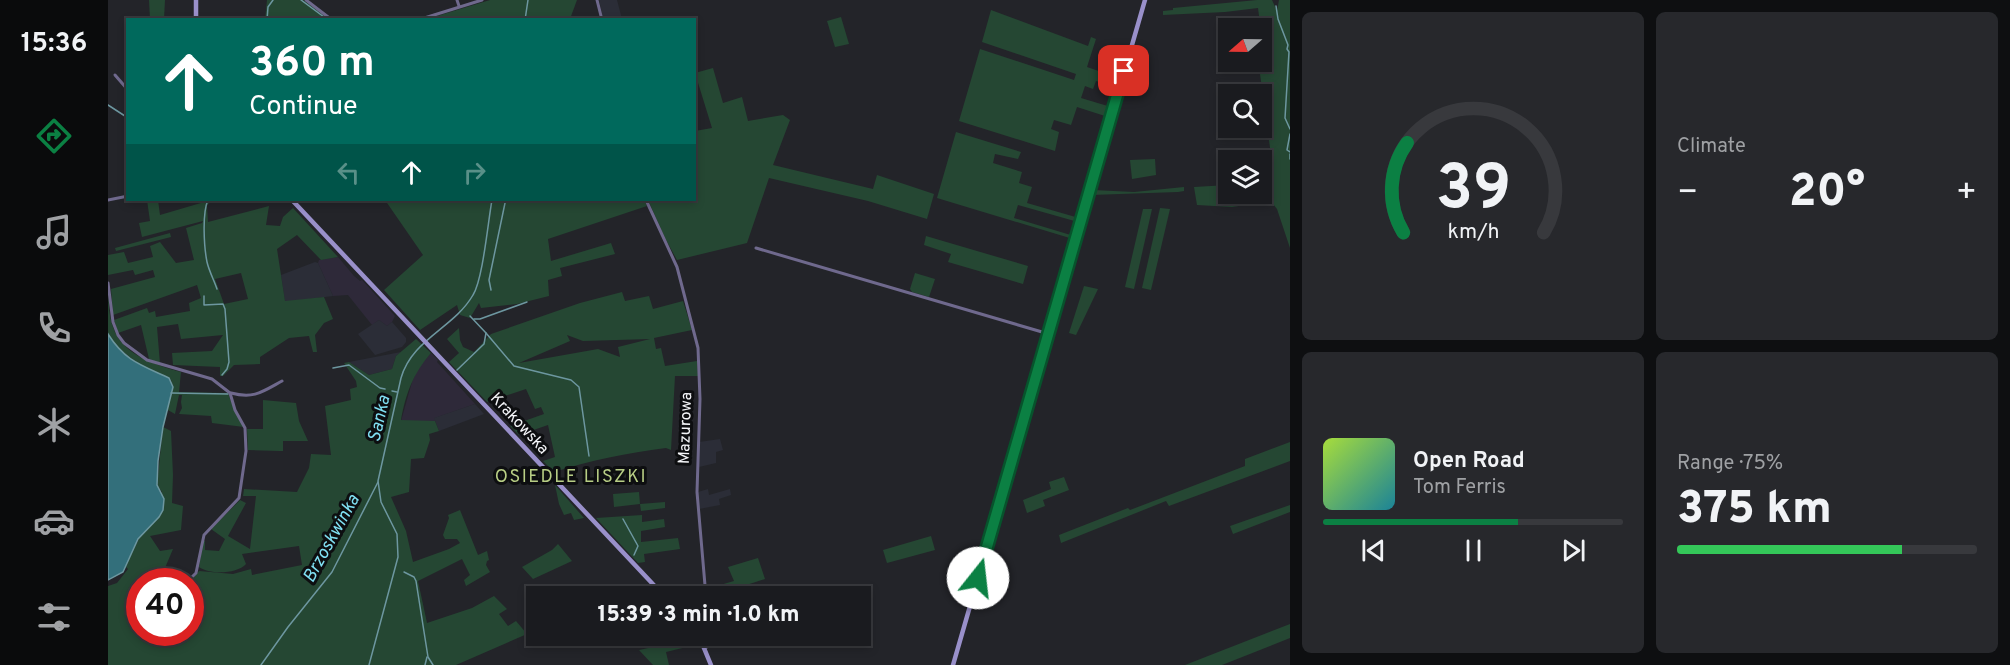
<!DOCTYPE html>
<meta charset="utf-8">
<style>
:root{--surface:#1a1b1f;--page:#27282c;--text:#f1f3f6;--muted:#9fa1a4;--line:#38393d;--accent:#0b8043}
body{margin:0;font-family:Overpass,sans-serif;background:var(--page);color:var(--text);height:100vh;display:flex;flex-direction:column;font-size:22px;white-space:nowrap}
*{box-sizing:border-box;margin:0}
p{font-size:20px;color:var(--muted)}
.icon{flex:none;width:33px;height:33px;fill:none;stroke:currentColor;stroke-width:2;stroke-linecap:round;stroke-linejoin:round}
.map{position:relative;flex:1;overflow:hidden}
.drawer{display:flex;flex-direction:column;gap:12px;padding:12px;background:#0e0f11;width:720px}
.drawer>*{flex:none}
.guide{position:absolute;left:18px;top:18px;width:570px;height:183px;border-radius:0px;box-shadow:0 3px 9px #0003,0 0 0 2px var(--line);background:#00695c;color:#fff;overflow:hidden}
.needle{width:39px;rotate:250deg}
.buttons{position:absolute;left:1110px;top:18px;display:grid;gap:12px}
.buttons a{display:grid;place-items:center;width:54px;height:54px;border-radius:0px;background:var(--surface);box-shadow:0 3px 9px #0003,0 0 0 2px var(--line);font-size:30px}
.speed{position:absolute;left:18px;top:568px;display:flex;gap:12px;font-size:30px;font-weight:700;text-align:center}
.speed>*{display:grid;place-content:center;width:78px;height:78px;border-radius:50%;background:var(--surface);box-shadow:0 3px 9px #0003,0 0 0 2px var(--line);line-height:1}
.speed .limit{border:9px solid #d22;background:#fff;color:#111}
.pin{position:absolute;display:grid;place-items:center;width:51px;height:51px;color:#fff;margin:-26px;border-radius:12px;box-shadow:0 3px 9px #0006}
.me{position:absolute;width:66px;margin:-33px;rotate:16deg;stroke-linejoin:round;filter:drop-shadow(0 0 4px #0008)}
.turn{display:flex;align-items:center;gap:21px;height:126px;padding:0 24px;font-size:27px}
.turn .icon{width:78px;height:78px;stroke-width:2.5}
.turn b{display:block;font-size:42px;line-height:51px}
.lanes{display:flex;align-items:center;height:57px;padding:0 24px;background:#0003;justify-content:center;gap:30px;direction:ltr}
.lanes .off{opacity:.35}
.big{font-size:45px;font-weight:800;line-height:1.1}
.drawer .card{flex:1;display:flex;flex-direction:column;justify-content:center;gap:9px;min-width:0;padding:0 21px;border-radius:9px;background:var(--page)}
.drawer .dial{align-items:center;gap:0}
.dial svg{height:156px;overflow:visible;fill:none;stroke:var(--line);stroke-width:7;stroke-linecap:round;text-anchor:middle}
.dial text{fill:var(--text);stroke:none}
.song{display:flex;align-items:center;gap:18px}
.cover{width:72px;height:72px;border-radius:9px;background:linear-gradient(135deg,hsl(80 70% 55%),hsl(190 70% 35%))}
.played{height:6px;border-radius:3px;background:linear-gradient(90deg,var(--accent) 65%,var(--line) 65%)}
.keys{display:flex;justify-content:space-around;direction:ltr}
.heat{display:flex;justify-content:space-between;align-items:center;font-size:33px;direction:ltr}
.charge{height:9px;border-radius:4px;background:linear-gradient(90deg,#34c759 75%,var(--line) 0)}
.drawer .tiles{flex:1;display:grid;gap:12px;grid-template-columns:repeat(2,1fr)}
.trip{position:absolute;left:418px;top:586px;width:345px;height:60px;border-radius:0px;background:var(--surface);box-shadow:0 3px 9px #0003,0 0 0 2px var(--line);font-weight:800;line-height:60px;text-align:center}
main{display:flex;flex:1;min-height:0}
.dock{display:flex;flex-direction:column;width:108px;justify-content:space-around;align-items:center;background:#0a0b0c;color:var(--muted)}
.dock .icon{width:42px;height:42px}
.dock .active{color:var(--accent)}
.dock b{font-size:27px;color:var(--text)}
.map>svg:first-child{display:block}
</style>
<main>
<nav class="dock">
<b>15:36</b>
<svg class="icon active" aria-label="directions" viewBox="0 0 24 24"><path d="M12 3l9 9-9 9-9-9zM9 14v-3h6M13 9l2 2-2 2"/></svg>
<svg class="icon" aria-label="music" viewBox="0 0 24 24"><path d="M9 18V5l10-2v13"/><circle cx="6" cy="18" r="3"/><circle cx="16" cy="16" r="3"/></svg>
<svg class="icon" aria-label="phone" viewBox="0 0 24 24"><path d="M5 4h4l2 5-3 2q2 4 5 5l2-3 5 2v4C11 20 4 13 5 4z"/></svg>
<svg class="icon" aria-label="climate" viewBox="0 0 24 24"><path d="M12 3v18M4 7l16 10M4 17L20 7"/></svg>
<svg class="icon" aria-label="car" viewBox="0 0 24 24"><path d="M5 17H2v-5l4-1 3-4h7l3 4 3 1v5h-3M9 17h6M6 11h13"/><circle cx="7" cy="17" r="2"/><circle cx="17" cy="17" r="2"/></svg>
<svg class="icon" aria-label="filters" viewBox="0 0 24 24"><path d="M4 7h16M4 17h16"/><circle cx="9" cy="7" r="2"/><circle cx="15" cy="17" r="2"/></svg>
</nav>
<div class="map">
<svg width="1182" height="665" viewBox="0 0 1182 665">
<rect width="100%" height="100%" fill="#232429"/>
<g fill="#2e2939">
<path d="M230,257l16,19 6,5 2,-1 33,36 -3,6 -5,4 -8,-6 -7,5 -24,-30 -15,1 -15,-33 1,-3z"/>
<path d="M323,353l7,7 -1,2 38,42 -40,14v3l-3,1 -31,-1 11,-39 6,-14z"/>
</g>
<g fill="#2b2d37">
<path d="M491,0h18l5,19h-19z"/>
<path d="M207,262l3,1 15,33 -48,6 -4,-27z"/>
<path d="M271,320l8,6 5,-4 14,16v4l-4,5 -27,8 -17,-21z"/>
<path d="M293,352l-5,4 -4,13 -23,6 -20,-13z"/>
<path d="M367,404l9,10 -45,17 -5,-13z"/>
<path d="M612,439l3,11 -7,2v11l-17,4v-25z"/>
<path d="M600,489l1,6 21,-6 1,6 -12,4 1,6 -21,4 -1,-17z"/>
</g>
<g fill="#254733" fill-rule="evenodd">
<path d="M41,0h16l-1,19h-14z"/>
<path d="M159,0h36l28,19 -66,1z"/>
<path d="M382,0h87l-7,19 -146,1z"/>
<path d="M1149,0h15l5,11 2,-11h11v248l-13,-39 -4,-5 -2,-49 -11,-81 5,-11 -7,-55 -33,4 -62,3v-4l10,-1v-2z"/>
<path d="M883,10l97,36 3,-9 5,2 -9,28 32,11 -3,9 -20,-6 -3,8 -8,-3 -4,12 30,9 -3,10 -31,-10 -6,18 -17,-5 -3,9 8,3 -4,19 -96,-30 21,-72 94,31 2,-6 -94,-32z"/>
<path d="M733,17l8,27 -14,3 -8,-26z"/>
<path d="M605,68l10,35 19,-6 6,24 35,-6 7,5 -17,45 100,24 4,-14 57,19 -7,25 -59,-18 -99,-23 -22,65 -70,17 -12,-22 -17,-38h46l1,-69 17,-3 -17,-55z"/>
<path d="M848,132l65,20 -3,7 -23,-5 -2,9 29,9 -3,11 13,4 -5,16 52,15 -1,4 -60,-17 -4,13 60,18 -1,3 -136,-41z"/>
<path d="M1047,159l1,16 -24,4 -2,-19z"/>
<path d="M1163,180l-2,17 -3,5 -34,5 -35,-2 -3,-18 34,-2v9h34v-13z"/>
<path d="M1076,187v4l-6,1 -87,3 2,-5 41,2z"/>
<path d="M39,200h11l2,15 51,-15 -4,6 1,16 61,-16 -3,19 14,1 3,-9 10,-9 45,49 -17,3 -24,-25 -20,14 8,52 39,-4 9,22 -9,4 -9,12 2,17h-4l-4,-16 -20,2 -29,19v7l-26,1 -11,11h-3v-9l-47,-2 -1,-12 40,-2 11,-16 -42,4 -3,-15 -21,3 3,37 -11,-5 -8,-34 -23,8 -4,-13 33,-12 2,5 6,-2 1,6 34,-6 -1,-8 12,-5 -4,-13 -84,30 -2,-26 44,-12 -2,-7 -18,5 -2,-5 -25,5v-20l16,-3 4,11 25,-6 -3,-11 10,-4 16,21 18,-3 -8,-32 16,-5 1,-2 -61,16 -3,-14 11,-2zM133,273l7,26 -24,5 -9,-25z"/>
<path d="M277,200h207l1,2 6,-2h45l3,6 -99,33 3,22 60,-18 4,11 -55,14 2,8 -14,4 1,16 -32,8 -36,4 -2,-5 -9,15 -10,-3 -3,-10 -37,25 -36,-40 39,-35z"/>
<path d="M1052,208l10,1 -19,81 -9,-2z"/>
<path d="M1035,209h9l-18,80 -9,-2z"/>
<path d="M62,233l1,4 -55,14 -1,-3z"/>
<path d="M818,236l102,30 -5,18 -75,-22 3,-8 -27,-9z"/>
<path d="M807,273l20,6 -6,18 -17,-5 -2,-3z"/>
<path d="M976,286l14,3 -22,46 -7,-2z"/>
<path d="M514,292l3,9 24,-5 4,13 30,-8 9,29 -38,8 2,11 5,-1 4,18 32,-5 1,15h-23l-4,74 -5,-2c-39,5 -75,12 -112,24l-11,-11 12,-4 -7,-32 -29,10 -9,-9 34,-12 -3,-7 -6,2 -9,-20 -39,13 -38,-40 10,-9 -12,-14 12,-11 1,12 3,7 11,5 17,-18 89,-31zM459,335l16,6 67,-2 -32,8 2,10 -22,-8 -79,14 51,-22z"/>
<path d="M0,294c1,11 1,22 5,33 9,28 43,38 68,45l-2,20 49,1 7,19 9,15 -32,-4 -1,-7 -32,-2 3,-6 -1,-6 1,-7h-3l-4,19 -9,-5 7,-22 -2,-7 -32,-16 -25,-19 -6,-11z"/>
<path d="M308,339l15,14c-18,21 -25,40 -30,67l34,1 4,10 -10,3 1,6 -6,18 -13,1 -2,33 -18,5 15,34 7,31 36,-13 11,-6 -3,-4h-12l-2,-4 6,-17 -1,-3 12,-5 18,45 9,-4 2,9 -2,1 -1,4 4,7 -24,14 -2,-6 6,-5 -8,-16 -44,22 9,42 45,-15 22,-12 13,13 -8,5 9,12 8,-5 11,13 -71,31h-348v-79l9,-3 11,-14 -2,-2 3,-8 33,-67 -5,-7 6,-58 8,4 2,44 -1,28 11,3 -2,24 -31,6 10,15 13,-2 -11,26 6,7h-28v51h50v-51l9,-11 34,3 18,-5 1,6 50,-10 -3,-19 -57,8 4,10c-9,10 -36,11 -47,3l4,-26h2v9l14,1 6,-12 -14,-10 29,-29 6,3 -18,33 22,13 6,-53h-13l1,-7 53,3 12,-24 2,-14 20,1 -6,-49 26,-6 -1,-11 7,-2 -1,-6 -12,-18 5,-1 20,13 23,-6 4,-13z"/>
<path d="M155,400l33,3 3,18 9,20h-25v10h-3l-32,-1 -1,-21h16z"/>
<path d="M1182,442v19l-121,45 -3,-5 -105,42 -2,-8 69,-27 2,2 115,-44v-7z"/>
<path d="M956,477l5,13 -26,10 2,6 -18,7 -4,-13 28,-11 -2,-7z"/>
<path d="M447,485l29,33 -10,2 -3,-7 -7,2 -5,-11z"/>
<path d="M531,492l1,12 25,-2v6l-24,3 -1,-7 -26,3 -1,-13z"/>
<path d="M1182,505v7l-57,22 -3,-8z"/>
<path d="M534,515v7l22,-3 1,8 -24,4v11l37,-4 2,11 -36,5 1,8 -7,1 -42,-45z"/>
<path d="M823,536l4,14 -48,13 -4,-13z"/>
<path d="M450,544l14,17 -39,18 -11,-12 30,-17z"/>
<path d="M650,558l7,21 -43,14 -2,-8 14,-4 -6,-14z"/>
<path d="M1182,624v14l-68,27h-37z"/>
<path d="M587,638l4,6 -33,8 3,13h-16l-14,-15z"/>
</g>
<path fill="#336f7b" stroke="#6d97a0" stroke-width="1.5" d="M0,334c17,27 33,31 61,44l4,9 -10,40 -5,34 -1,24 7,14 -1,11 -4,7 -21,22 -15,33 -15,8z"/>
<g fill="none" stroke-linecap="round" stroke-linejoin="round">
<g stroke="#6d97a0" stroke-width="1.5">
<path d="M193,0l27,20"/>
<path d="M1168,6l2,13 10,26 -1,4 2,3 -4,66 5,11"/>
<path d="M159,20l1,-13 5,-7"/>
<path d="M417,20l3,-20"/>
<path d="M0,105l20,13"/>
<path d="M1182,134l-3,16 3,2"/>
<path d="M1182,154v5"/>
<path d="M100,200c-6,13 -4,47 -1,62 2,9 7,18 10,27"/>
<path d="M383,290l-2,-10 16,-77"/>
<path d="M96,296v9l19,-1 2,5 4,53 -2,7 -5,6"/>
<path d="M366,319h6l47,-17"/>
<path d="M378,333l28,33 57,14 8,7 10,69"/>
<path d="M225,368l16,-3 31,23 5,1"/>
<path d="M349,370l27,-26 2,-11 -16,-17"/>
<path d="M284,391l5,1"/>
<path d="M63,393l57,1"/>
<path d="M515,519l15,27 -4,9"/>
<path d="M296,572l10,5 2,4 12,76 5,8"/>
<path d="M153,665l27,-38 44,-55 46,-90"/>
<path d="M261,665l29,-108 -1,-23 -16,-32 -3,-21 23,-103c11,-39 53,-50 72,-83 10,-16 15,-74 19,-95"/>
<path d="M317,665l2,-8"/>
</g>
<g stroke="#6f698d" stroke-width="3">
<path d="M198,0l26,20"/>
<path d="M349,0l2,6"/>
<path d="M489,0l5,20"/>
<path d="M310,20l64,-20"/>
<path d="M7,75l13,15"/>
<path d="M0,200l20,-4"/>
<path d="M538,200l31,67 21,81 2,51 -3,93 9,105"/>
<path d="M648,248l293,86"/>
<path d="M0,283l5,39 5,13 6,8 23,17 65,19 18,14 5,17 10,18 1,23 -7,47 -35,37 -8,38 -9,9"/>
<path d="M123,393c23,6 31,-1 51,-12"/>
<path d="M597,648l2,-1 1,-11"/>
</g>
<g stroke="#9990ca" stroke-width="4.5">
<path d="M88,20v-20"/>
<path d="M184,200l373,397"/>
<path d="M591,636l12,29"/>
<path d="M845,665l192,-665"/>
</g>
</g>
<g fill="none" stroke-linecap="round" stroke-linejoin="round">
<defs>
<path id="route" d="M870,578l146,-507"/>
</defs>
<use href="#route" stroke="#07532c" stroke-width="15"/>
<use href="#route" stroke="#0b8043" stroke-width="10"/>
</g>
<g text-anchor="middle" dominant-baseline="central" stroke-width="6" stroke-linejoin="round" paint-order="stroke">
<g font-size="16" fill="#f4f5f8" stroke="#0d0e10">
<text transform="translate(411 424) rotate(47)">Krakowska</text>
<text transform="translate(578 428) rotate(-88)">Mazurowa</text>
</g>
<g font-size="18" font-style="italic" fill="#80e0f3" stroke="#0d0e10">
<text transform="translate(272 419) rotate(-77)">Sanka</text>
<text transform="translate(224 539) rotate(-61)">Brzoskwinka</text>
</g>
<g font-size="18" letter-spacing="1.5" fill="#b8ce85" stroke="#0d0e10">
<text x="463" y="477">OSIEDLE LISZKI</text>
</g>
</g>
</svg>
<div class="buttons">
<a><svg class="needle" viewBox="-14 -14 28 28"><path d="M0-13l5 13h-10z" fill="#e53935"/><path d="M0 13l5-13h-10z" fill="#9fa1a4"/></svg></a>
<a><svg class="icon" aria-label="search" viewBox="0 0 24 24"><circle cx="10" cy="10" r="6"/><path d="M15 15l6 6"/></svg></a>
<a><svg class="icon" aria-label="layers" viewBox="0 0 24 24"><path d="M12 4l9 5-9 5-9-5zM3 14l9 5 9-5"/></svg></a>
</div>
<div class="speed"><div class="limit">40</div></div>
<div class="pin" style="left:1016px;top:71px;background:#d93025"><svg class="icon" aria-label="arrive" viewBox="0 0 24 24"><path d="M6 21V4h12l-3 4 3 4H6"/></svg></div>
<svg class="me" style="left:870px;top:578px" viewBox="-20 -20 40 40"><circle r="19" fill="#fff"/><path d="M0-13L10 11 0 6-10 11z" fill="#0b8043"/></svg>
<div class="trip">15:39 · 3 min · 1.0 km</div>
<div class="guide">
<div class="turn"><svg class="icon" aria-label="ahead" viewBox="0 0 24 24"><path d="M12 20V5M6 11l6-6 6 6"/></svg><div><b>360 m</b>Continue</div></div>
<div class="lanes"><svg class="icon off" aria-label="left" viewBox="0 0 24 24"><path d="M17 20v-9H6M10 6l-5 5 5 5"/></svg><svg class="icon" aria-label="ahead" viewBox="0 0 24 24"><path d="M12 20V5M6 11l6-6 6 6"/></svg><svg class="icon off" aria-label="right" viewBox="0 0 24 24"><path d="M7 20v-9h11M14 6l5 5-5 5"/></svg></div>
</div>
</div>
<section class="drawer">
<div class="tiles">
<div class="card dial"><svg viewBox="0 0 100 80">
<path d="M14 69A42 42 0 1 1 86 69"/>
<path d="M14 69A42 42 0 0 1 16 23" stroke="#0b8043"/>
<text x="50" y="56" font-size="32" font-weight="700">39</text>
<text x="50" y="72" font-size="11">km/h</text>
</svg></div>
<div class="card"><p>Climate</p>
<div class="heat"><a>−</a><b class="big">20°</b><a>+</a></div>
</div>
<div class="card">
<div class="song"><i class="cover"></i><div><b>Open Road</b><p>Tom Ferris</p></div></div>
<div class="played"></div>
<div class="keys"><svg class="icon" aria-label="previous" viewBox="0 0 24 24"><path d="M18 5L8 12l10 7zM5 5v14"/></svg><svg class="icon" aria-label="pause" viewBox="0 0 24 24"><path d="M8 5v14M16 5v14"/></svg><svg class="icon" aria-label="next" viewBox="0 0 24 24"><path d="M6 5l10 7-10 7zM19 5v14"/></svg></div>
</div>
<div class="card"><p>Range · 75%</p><b class="big">375 km</b><div class="charge"></div></div>
</div>
</section>
</main>
